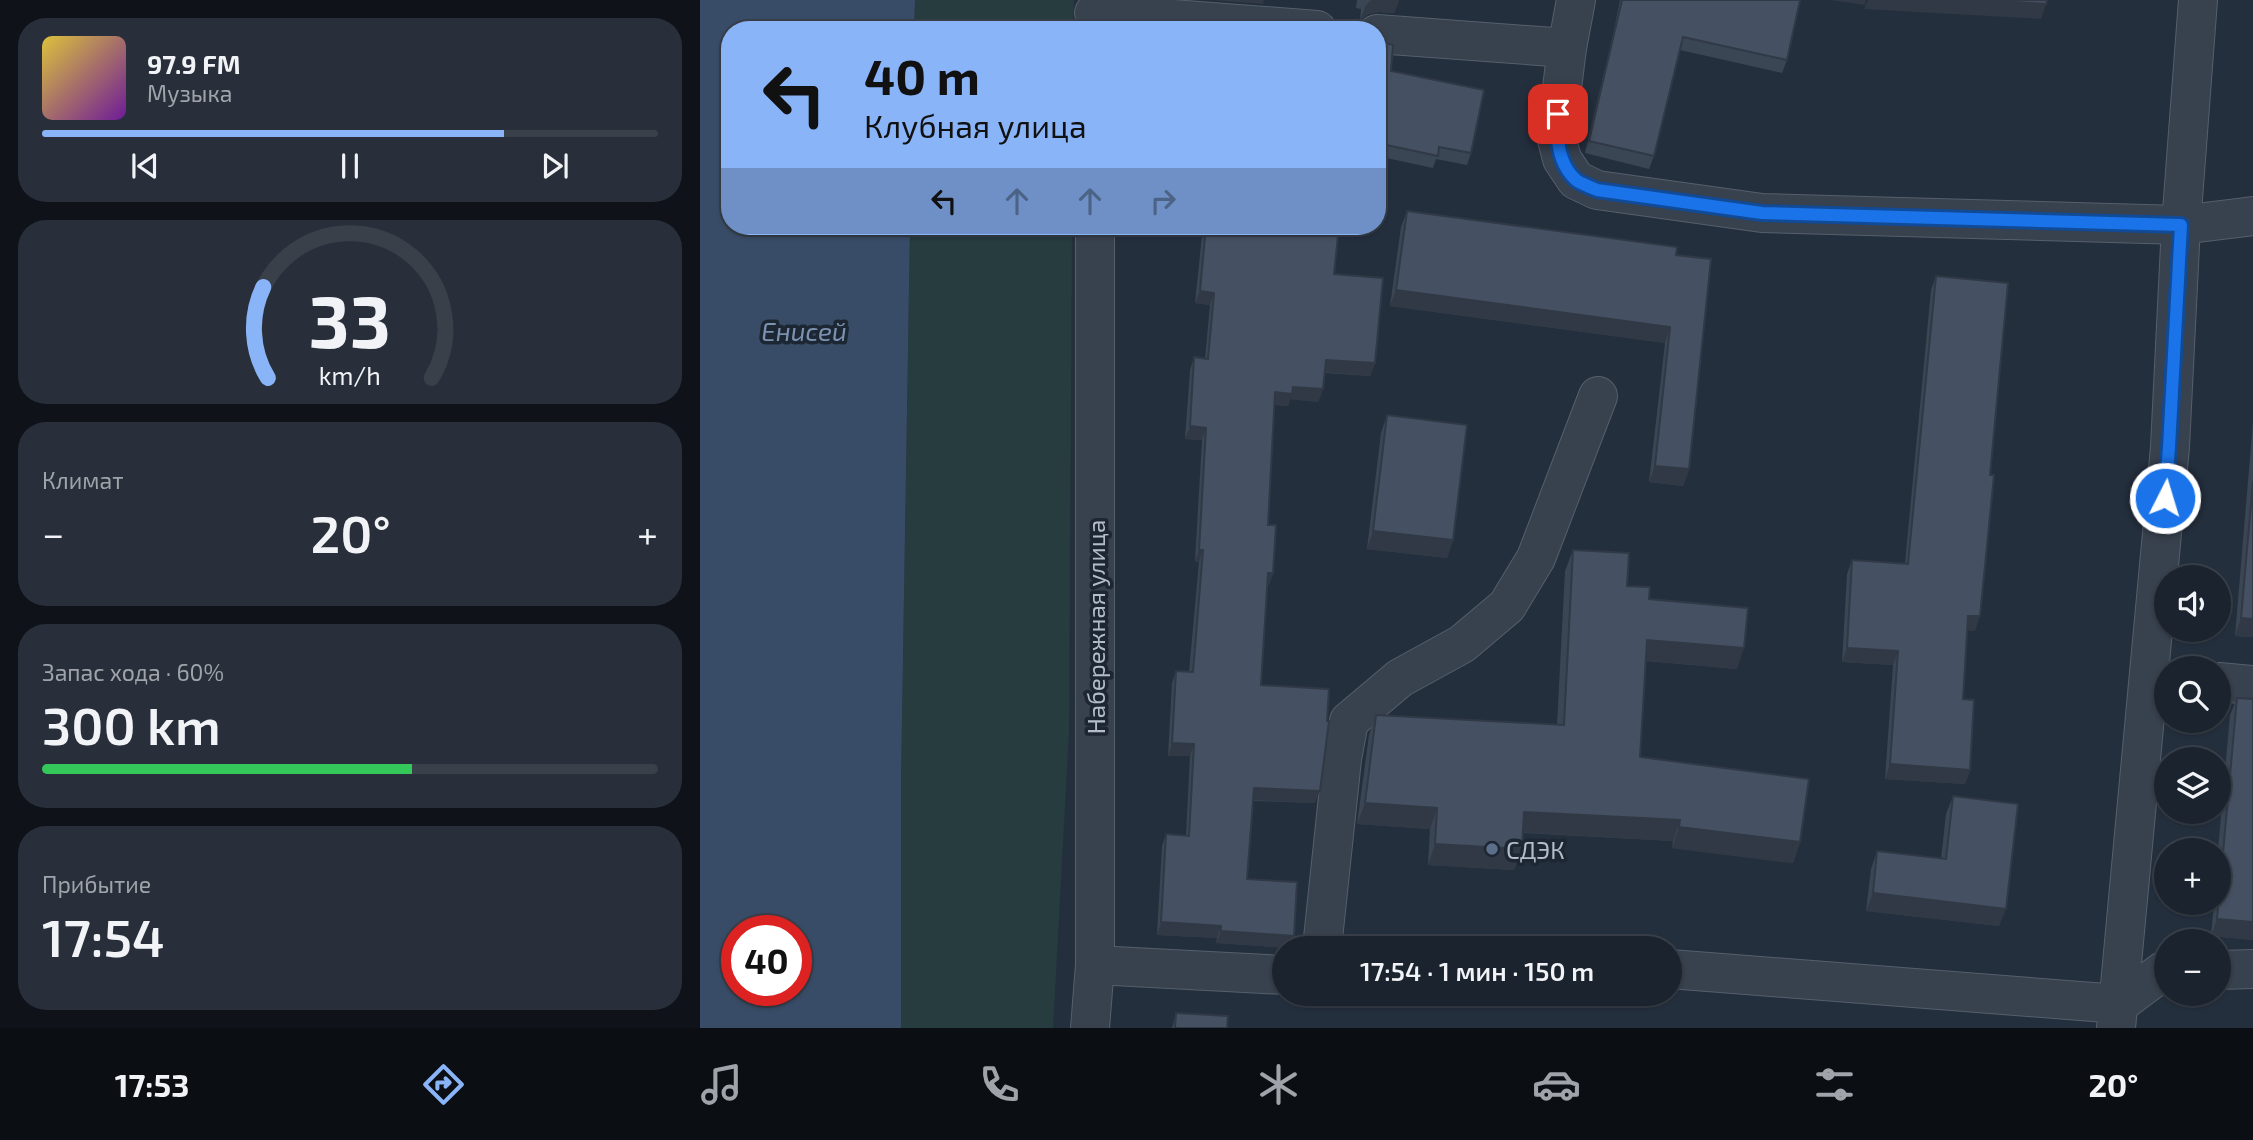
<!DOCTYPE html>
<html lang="ru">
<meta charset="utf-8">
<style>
:root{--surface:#1b232e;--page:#282f3a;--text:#f1f3f6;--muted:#a0a4aa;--line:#39404a;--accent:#8ab4f8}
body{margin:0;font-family:"Exo 2",sans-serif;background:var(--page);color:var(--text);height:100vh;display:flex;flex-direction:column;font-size:26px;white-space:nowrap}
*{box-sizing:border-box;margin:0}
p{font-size:23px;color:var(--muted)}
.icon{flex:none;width:38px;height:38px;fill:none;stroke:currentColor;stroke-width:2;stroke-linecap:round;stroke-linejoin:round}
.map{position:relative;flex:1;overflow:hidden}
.side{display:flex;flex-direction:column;gap:18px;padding:18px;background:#0f1319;width:700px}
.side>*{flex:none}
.top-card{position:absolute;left:21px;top:21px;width:665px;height:214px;border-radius:28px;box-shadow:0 2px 5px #0004,0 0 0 2px var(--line);background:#8ab4f8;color:#111;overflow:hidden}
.controls{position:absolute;left:1454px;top:565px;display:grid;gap:14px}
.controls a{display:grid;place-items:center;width:77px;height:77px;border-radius:50%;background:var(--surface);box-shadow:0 2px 5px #0004,0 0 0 2px var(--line);font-size:35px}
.speed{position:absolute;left:21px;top:915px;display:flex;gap:14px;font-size:35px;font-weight:700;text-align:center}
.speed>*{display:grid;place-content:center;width:91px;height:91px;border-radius:50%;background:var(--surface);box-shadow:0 2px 5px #0004,0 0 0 2px var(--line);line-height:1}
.speed .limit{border:10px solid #d22;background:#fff;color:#111}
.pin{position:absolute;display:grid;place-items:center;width:60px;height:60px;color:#fff;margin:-30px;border-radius:14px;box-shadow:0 4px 10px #0006}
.me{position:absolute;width:77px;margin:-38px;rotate:5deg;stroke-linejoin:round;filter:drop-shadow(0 0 5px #0008)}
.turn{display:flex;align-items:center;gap:24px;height:147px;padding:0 28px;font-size:32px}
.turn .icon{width:91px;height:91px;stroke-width:2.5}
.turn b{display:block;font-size:49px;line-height:60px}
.lanes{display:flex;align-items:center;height:66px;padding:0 28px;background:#0003;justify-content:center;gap:35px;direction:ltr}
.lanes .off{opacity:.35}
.big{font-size:52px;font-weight:600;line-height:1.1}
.side .widget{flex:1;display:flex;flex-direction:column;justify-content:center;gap:10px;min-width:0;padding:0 24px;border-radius:28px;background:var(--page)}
.side .dial{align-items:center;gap:0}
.dial svg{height:182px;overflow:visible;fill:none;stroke:var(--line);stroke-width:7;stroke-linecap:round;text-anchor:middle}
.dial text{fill:var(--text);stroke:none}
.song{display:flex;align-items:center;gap:21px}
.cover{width:84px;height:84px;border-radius:10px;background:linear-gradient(135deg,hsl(50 70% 55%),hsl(280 70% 35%))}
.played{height:7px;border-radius:4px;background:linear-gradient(90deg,var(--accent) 75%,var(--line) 75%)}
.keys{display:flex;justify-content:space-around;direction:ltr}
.heat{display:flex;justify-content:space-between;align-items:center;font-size:38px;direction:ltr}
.charge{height:10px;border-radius:5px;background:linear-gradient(90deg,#34c759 60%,var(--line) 0)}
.trip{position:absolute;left:572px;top:936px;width:410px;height:70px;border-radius:35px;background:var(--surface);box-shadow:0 2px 5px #0004,0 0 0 2px var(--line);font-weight:600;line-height:70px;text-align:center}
.dock{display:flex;height:112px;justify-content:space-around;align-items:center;background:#0b0e12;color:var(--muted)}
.dock .icon{width:49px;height:49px}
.dock .current{color:var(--accent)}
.dock b{font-size:32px;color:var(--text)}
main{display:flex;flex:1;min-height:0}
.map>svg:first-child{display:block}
</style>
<main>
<section class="side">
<div class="widget">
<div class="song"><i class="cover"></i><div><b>97.9 FM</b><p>Музыка</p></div></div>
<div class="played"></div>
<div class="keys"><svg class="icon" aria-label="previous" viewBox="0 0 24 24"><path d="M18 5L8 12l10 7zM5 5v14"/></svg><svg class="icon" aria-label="pause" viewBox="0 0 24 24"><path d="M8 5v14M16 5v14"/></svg><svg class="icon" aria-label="next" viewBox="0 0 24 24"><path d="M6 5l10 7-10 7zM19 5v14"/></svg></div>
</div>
<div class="widget dial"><svg viewBox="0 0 100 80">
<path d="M14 69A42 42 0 1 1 86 69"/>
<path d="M14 69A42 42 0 0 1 12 29" stroke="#8ab4f8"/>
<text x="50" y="56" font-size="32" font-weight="700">33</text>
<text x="50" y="72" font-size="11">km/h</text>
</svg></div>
<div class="widget"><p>Климат</p>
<div class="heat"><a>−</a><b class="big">20°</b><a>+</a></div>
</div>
<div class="widget"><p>Запас хода · 60%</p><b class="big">300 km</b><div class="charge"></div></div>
<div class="widget"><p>Прибытие</p><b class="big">17:54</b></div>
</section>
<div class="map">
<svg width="1553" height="1028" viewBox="0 0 1553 1028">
<rect width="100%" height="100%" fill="#242f3e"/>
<g fill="#263c3f">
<path d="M215,0h159l-1,30h-159z"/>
<path d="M210,226h162l-3,506 -16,296h-152v-248z"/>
</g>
<path fill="#394c67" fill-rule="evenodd" d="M0,0h215l-1,30h-184v196h180l-9,554v248h-201zM37,931h59v59h-59z"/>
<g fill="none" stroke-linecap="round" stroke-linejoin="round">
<defs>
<g id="minor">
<path d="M876,0l-9,48 -11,88 6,23 14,21 21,10 165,23 419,12 72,-9"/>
<path d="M394,13l223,17"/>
<path d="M677,34l190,14"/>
<path d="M1519,682l34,3"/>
<path d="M622,948l20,-189 7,-38 51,-43 62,-34 45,-38 29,-48 62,-162"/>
<path d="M395,965l189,10"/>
<path d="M970,969l449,35 44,-33h3"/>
<path d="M1519,970l34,-1"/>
<path d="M390,1028l5,-63v-739"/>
<path d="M1416,1028l54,-581 11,-222 17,-225"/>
</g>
</defs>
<use href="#minor" stroke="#565f6c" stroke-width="40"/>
<use href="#minor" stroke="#38414e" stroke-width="38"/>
</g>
<g fill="#3b4654">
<path d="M657,0h42l-5,13 -15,-1 -11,2 -8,7 1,-12 -5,-1z"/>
<path d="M920,0h180l-13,60 -5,13 -102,-23 -26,106 -5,13 -64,-16 28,-118z"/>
<path d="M677,41l14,30 80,82 -4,12 -31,-6 -3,9 -56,-12z"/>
<path d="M707,211l269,44 13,214 -6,17 -34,-4 16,-139 -275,-37 11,-79z"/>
<path d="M503,226h136l-5,48 41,89 -5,13 -45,-3 -2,16 -5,13 -28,-3 -2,7 -14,-1 -6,120 5,48 -4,12h-2l-6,100 54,118 -62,-2 -6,78 47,57 -5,12 -73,-5 1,-5 -60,-3 5,-89 4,-12 20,2 4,-80h-22l4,-73 4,-12 13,1 10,-110h-4l7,-122 -17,-1 5,-69 4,-13 11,2 5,-54 -15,-2z"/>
<path d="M1236,276l39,355 -8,-1 -4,69 7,71 -5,14 -80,-5 8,-114 -51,-3 5,-88 5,-14 53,3 26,-273z"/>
<path d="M687,415l66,125 -6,18 -80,-9 14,-116z"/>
<path d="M1553,422v215l-18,-1z"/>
<path d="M873,550l54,36 22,13 88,70 -91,-8 -6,96 160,85 -7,21 -121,-15 1,-7 -150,-8 -1,16 -8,21 -86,-5 2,-36 -73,-5 12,-89 7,-20 181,9 8,-153z"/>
<path d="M1537,698l16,242 -42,-4 3,-33h5l-1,-53 12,-135z"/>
<path d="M1253,796l46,130 -133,-15 5,-42 6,-18 64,8 5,-45z"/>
<path d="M476,1013l51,15h-55z"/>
</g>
<g fill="#303945">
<path d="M511,0h53l-1,4z"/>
<path d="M671,0h28l-5,13 -15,-1 -11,2 -8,7 6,-16z"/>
<path d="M1130,0h36l-1,5z"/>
<path d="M1168,0h118l60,4 -5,15 -177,-10z"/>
<path d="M696,290l274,37 -5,16 -275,-37z"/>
<path d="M500,291l14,2 -4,12 -15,-2z"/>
<path d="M626,360l49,3 -5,13 -49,-4z"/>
<path d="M593,387l30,2 -5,13 -28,-3 -2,7 -18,-2 5,-12z"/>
<path d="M490,426l16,2 -4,12 -17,-1z"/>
<path d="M955,466l34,3 -6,17 -34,-4z"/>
<path d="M673,531l80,9 -6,18 -80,-9z"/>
<path d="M499,550h4l-4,12h-4z"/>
<path d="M568,573h5l-4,12h-6z"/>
<path d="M1268,616h12l-5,15 -12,-1z"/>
<path d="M1541,618l12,1v18l-18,-1z"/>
<path d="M947,640l97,8 -7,21 -98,-9z"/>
<path d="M1147,648l51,3 -5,14 -51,-3z"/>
<path d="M472,743l22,1 -4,12h-22z"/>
<path d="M1190,764l80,6 -5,14 -80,-5z"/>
<path d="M554,788l66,3 -5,12 -65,-3z"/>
<path d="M665,803l72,5 -7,21 -73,-5z"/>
<path d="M824,812l156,8 -7,21 -157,-9z"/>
<path d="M979,827l121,15 -7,21 -121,-15z"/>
<path d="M735,844l87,5 -8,21 -86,-5z"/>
<path d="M1173,893l133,16 -7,17 -133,-15z"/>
<path d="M1517,919l36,3v18l-42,-4z"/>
<path d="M461,922l60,4 -4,12 -60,-3z"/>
<path d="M521,931l73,5 -5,12 -73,-5z"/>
</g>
<g fill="#455162" stroke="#303945" stroke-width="2">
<path d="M922,0h178l-13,60 -104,-23 -29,119 -65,-15z"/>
<path d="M1286,0h61l-1,4z"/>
<path d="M677,41l16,4 -2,26 93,19 -13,63 -32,-6 -1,9 -61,-13z"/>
<path d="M707,211l270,36 -1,8 35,4 -22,210 -34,-3 15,-139 -274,-37z"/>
<path d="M506,226h133l-5,48 49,4 -8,85 -49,-3 -3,29 -30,-2 -1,7 -17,-2 -7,133h8l-3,48h-5l-7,112 68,4 -2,32h2l-9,70 -66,-3 -7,91 50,3 -3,54 -73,-5v-5l-60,-4 5,-88 23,2 5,-92 -22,-1 4,-72 17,1 10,-122h-4l7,-122 -16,-2 4,-69 14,2 6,-66 -14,-2z"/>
<path d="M1236,276l72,7 -18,192h4l-14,141h-12l-5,83 11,1 -4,70 -80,-6 8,-113 -51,-3 5,-88 56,4z"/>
<path d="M687,415l80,10 -14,115 -80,-9z"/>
<path d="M1553,481v138l-12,-1z"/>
<path d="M873,550l56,3 -2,33 23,1 -1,12 99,9 -4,40 -97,-8 -7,117 169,22 -9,63 -121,-15 1,-7 -156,-8 -2,37 -87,-5 2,-36 -72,-5 11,-88 188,10z"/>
<path d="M1537,698l16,1v223l-36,-3z"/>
<path d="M1253,796l65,8 -12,105 -133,-16 4,-42 69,8z"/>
<path d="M476,1013l52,3 -1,12h-52z"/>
</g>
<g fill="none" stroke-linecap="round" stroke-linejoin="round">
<defs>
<path id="route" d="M858,114c-2,22 -1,49 18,66 5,4 15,7 21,10l165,23 419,12 -12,222 -4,51"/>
</defs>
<use href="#route" stroke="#114b97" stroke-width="18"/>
<use href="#route" stroke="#1a73e8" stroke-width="12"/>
</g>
<circle fill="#5c6f8a" stroke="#1d2633" stroke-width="2.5" cx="792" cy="849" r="7"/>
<g text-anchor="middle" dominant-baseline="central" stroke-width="7" stroke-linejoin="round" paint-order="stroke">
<g font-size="24" fill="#b4bcc9" stroke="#1d2633">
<text transform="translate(395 627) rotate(-90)">Набережная улица</text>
</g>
<g font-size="24" fill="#b4bcc9" stroke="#1d2633" text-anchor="start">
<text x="806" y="849">СДЭК</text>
</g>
<g font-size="26" font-style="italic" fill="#7c92b1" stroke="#1d2633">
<text x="104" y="330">Енисей</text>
</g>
</g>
</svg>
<div class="controls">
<a><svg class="icon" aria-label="sound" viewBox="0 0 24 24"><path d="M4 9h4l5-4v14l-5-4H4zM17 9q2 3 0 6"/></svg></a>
<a><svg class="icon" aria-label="search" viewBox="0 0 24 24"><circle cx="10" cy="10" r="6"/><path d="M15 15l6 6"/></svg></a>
<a><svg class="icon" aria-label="layers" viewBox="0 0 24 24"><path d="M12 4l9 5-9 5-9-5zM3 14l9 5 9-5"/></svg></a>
<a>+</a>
<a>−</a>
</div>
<div class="speed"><div class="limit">40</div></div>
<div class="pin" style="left:858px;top:114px;background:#d93025"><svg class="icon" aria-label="arrive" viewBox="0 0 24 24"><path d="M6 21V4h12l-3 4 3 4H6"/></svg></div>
<svg class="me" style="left:1465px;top:498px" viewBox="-20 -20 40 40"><circle r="17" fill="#1a73e8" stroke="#fff" stroke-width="3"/><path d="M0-11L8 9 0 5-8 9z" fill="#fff"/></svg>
<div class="trip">17:54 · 1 мин · 150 m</div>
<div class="top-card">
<div class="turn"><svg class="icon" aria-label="left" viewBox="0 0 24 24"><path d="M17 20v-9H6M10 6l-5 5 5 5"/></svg><div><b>40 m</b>Клубная улица</div></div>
<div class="lanes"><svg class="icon" aria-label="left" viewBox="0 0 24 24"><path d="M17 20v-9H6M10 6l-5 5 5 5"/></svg><svg class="icon off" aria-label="ahead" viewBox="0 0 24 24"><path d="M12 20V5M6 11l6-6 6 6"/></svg><svg class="icon off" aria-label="ahead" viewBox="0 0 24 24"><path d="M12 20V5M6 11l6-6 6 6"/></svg><svg class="icon off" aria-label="right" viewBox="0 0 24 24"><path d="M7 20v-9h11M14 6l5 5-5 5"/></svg></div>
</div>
</div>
</main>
<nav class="dock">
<b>17:53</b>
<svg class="icon current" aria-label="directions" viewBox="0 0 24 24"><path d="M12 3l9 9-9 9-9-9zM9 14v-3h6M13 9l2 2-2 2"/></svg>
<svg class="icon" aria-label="music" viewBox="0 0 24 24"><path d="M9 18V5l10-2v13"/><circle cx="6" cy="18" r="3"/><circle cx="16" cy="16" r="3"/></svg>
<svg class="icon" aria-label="phone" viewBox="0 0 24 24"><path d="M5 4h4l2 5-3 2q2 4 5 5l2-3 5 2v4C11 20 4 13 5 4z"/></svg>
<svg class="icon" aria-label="climate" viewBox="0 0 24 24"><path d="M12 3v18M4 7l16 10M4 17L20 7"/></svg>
<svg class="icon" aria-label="car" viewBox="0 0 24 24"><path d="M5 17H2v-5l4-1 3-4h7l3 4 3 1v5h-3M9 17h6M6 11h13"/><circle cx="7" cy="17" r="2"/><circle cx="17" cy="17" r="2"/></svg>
<svg class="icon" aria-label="filters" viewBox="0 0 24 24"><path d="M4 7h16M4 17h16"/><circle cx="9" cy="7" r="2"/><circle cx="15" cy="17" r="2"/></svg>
<b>20°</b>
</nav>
